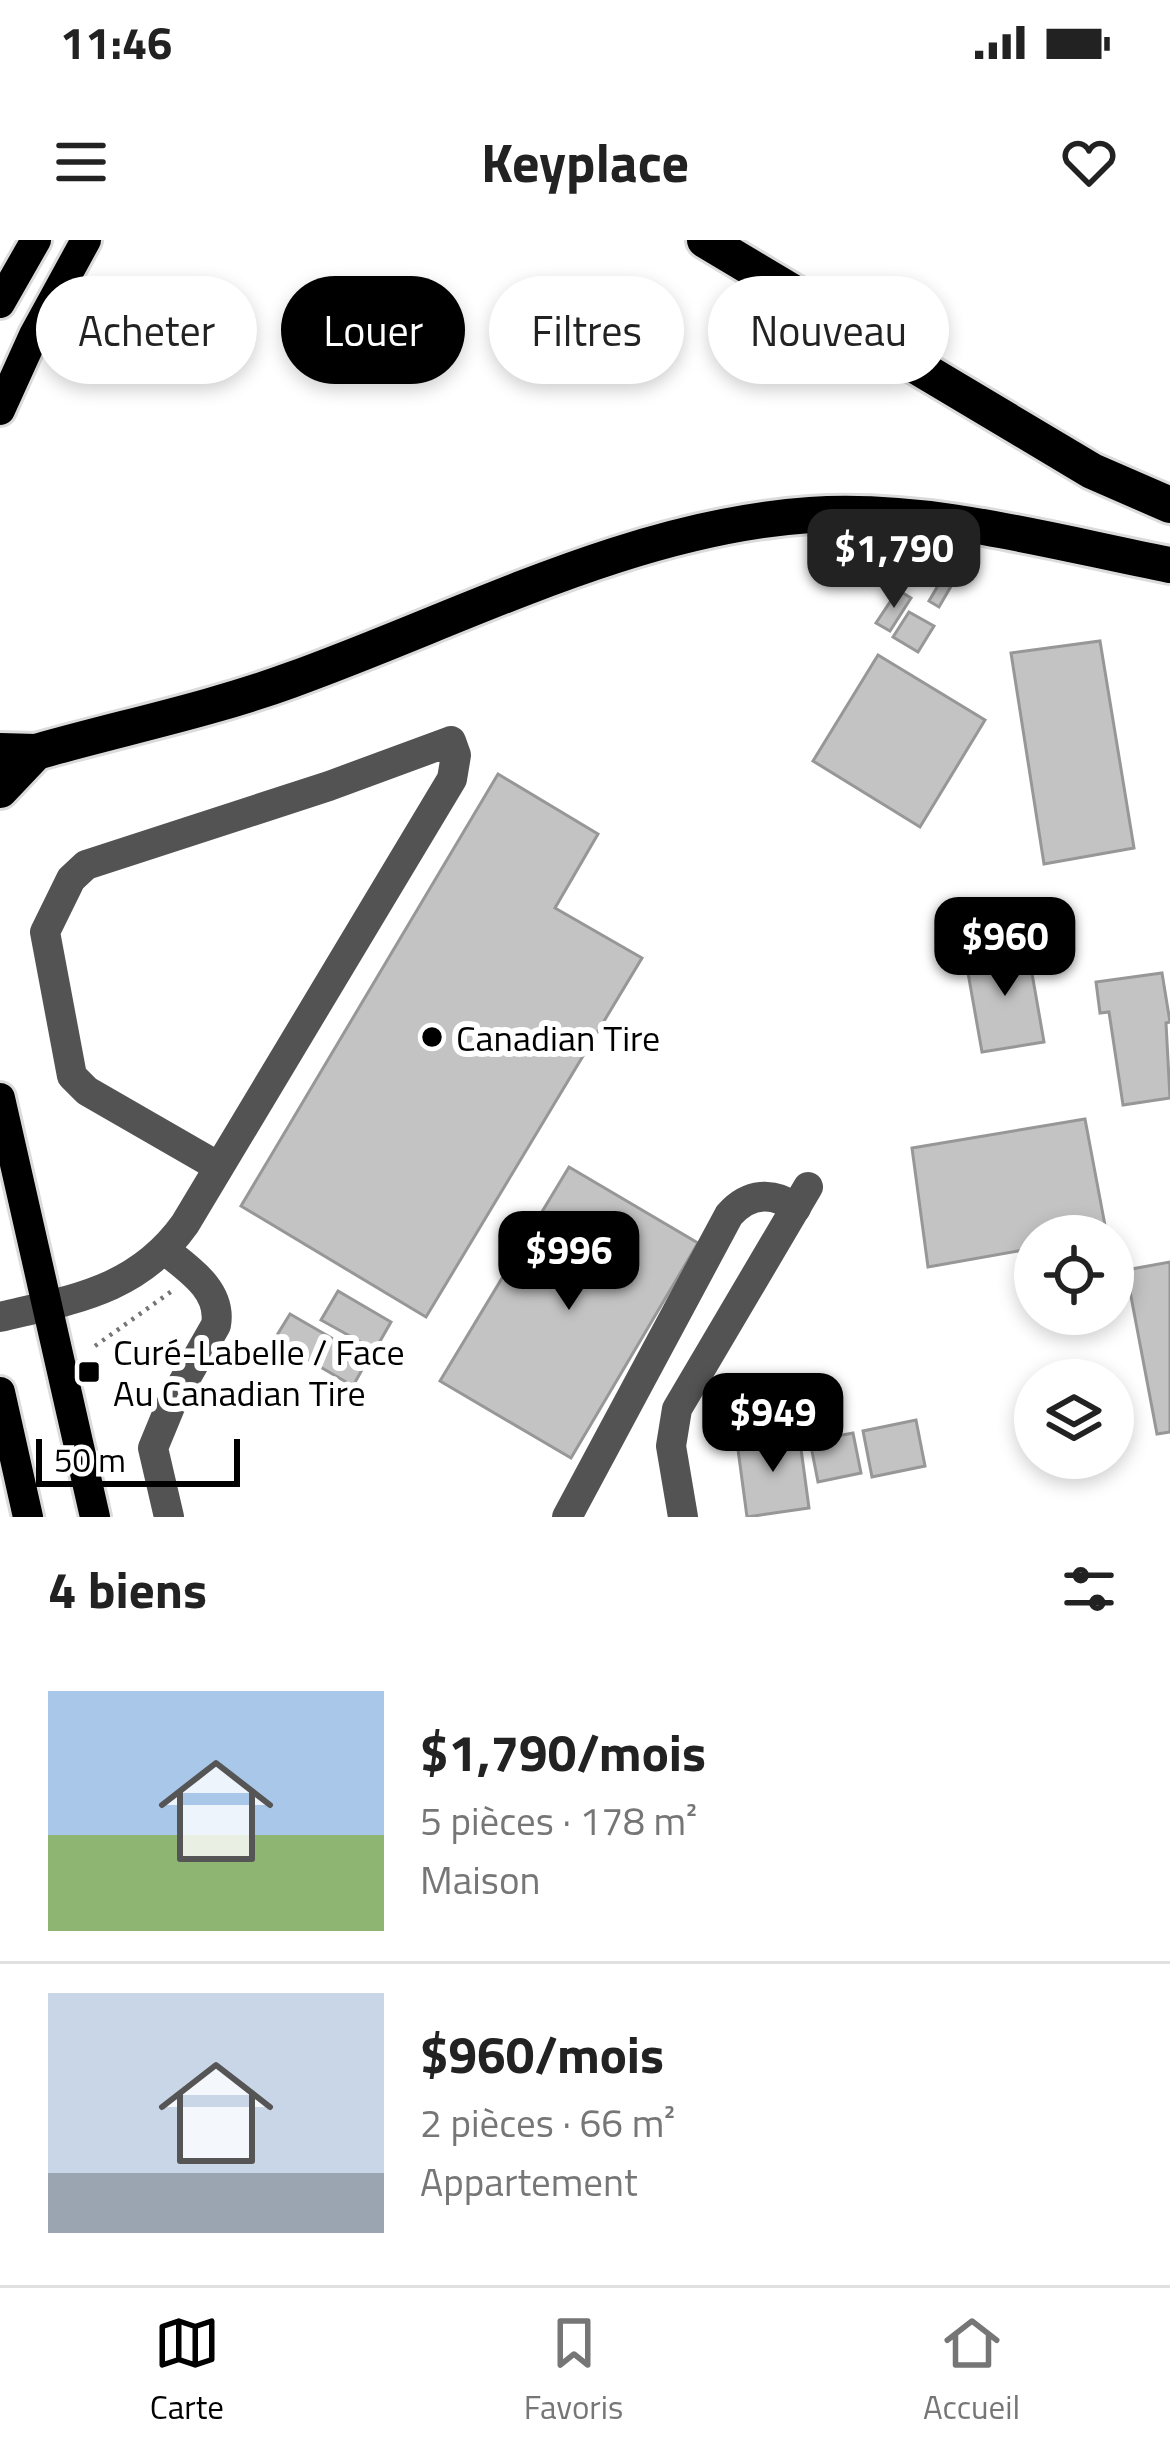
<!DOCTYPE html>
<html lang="fr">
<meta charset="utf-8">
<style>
body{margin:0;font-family:"Titillium Web",sans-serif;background:#f2f2f2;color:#222;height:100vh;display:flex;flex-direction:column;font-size:45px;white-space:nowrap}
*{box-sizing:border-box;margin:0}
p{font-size:39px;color:#767676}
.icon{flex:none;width:66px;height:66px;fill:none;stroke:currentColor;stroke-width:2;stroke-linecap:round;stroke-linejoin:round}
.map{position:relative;height:1277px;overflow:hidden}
.drawer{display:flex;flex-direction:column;background:#fff;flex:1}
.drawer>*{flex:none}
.hud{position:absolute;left:36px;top:36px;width:1098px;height:108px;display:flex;gap:24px}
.controls{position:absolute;left:1014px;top:975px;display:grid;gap:24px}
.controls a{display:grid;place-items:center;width:120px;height:120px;border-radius:50%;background:#fff;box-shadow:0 6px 18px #0003;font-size:60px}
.scale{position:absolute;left:36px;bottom:30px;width:204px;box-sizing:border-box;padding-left:12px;border:6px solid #000;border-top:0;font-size:33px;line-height:42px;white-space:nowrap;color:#000;-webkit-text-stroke:9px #fff;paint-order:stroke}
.price{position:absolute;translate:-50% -102px;padding:0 27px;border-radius:24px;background:#000;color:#fff;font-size:39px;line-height:78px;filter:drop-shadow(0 3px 6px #0008)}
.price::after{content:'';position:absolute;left:50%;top:72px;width:36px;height:27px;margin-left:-18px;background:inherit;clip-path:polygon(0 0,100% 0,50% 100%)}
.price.on{background:#222;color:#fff}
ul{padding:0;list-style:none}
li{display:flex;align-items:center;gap:36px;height:300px;padding:0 48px}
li+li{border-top:3px solid #e0e0e0}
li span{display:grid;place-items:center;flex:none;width:336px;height:240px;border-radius:0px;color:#555}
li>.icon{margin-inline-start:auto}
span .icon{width:144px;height:144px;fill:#fffc;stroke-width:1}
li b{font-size:51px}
h2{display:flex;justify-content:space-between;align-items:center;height:144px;padding:0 48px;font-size:51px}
.chip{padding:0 42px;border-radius:54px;background:#fff;box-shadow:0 6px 18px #0003;font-size:42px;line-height:108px}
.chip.on{background:#000;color:#fff}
.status{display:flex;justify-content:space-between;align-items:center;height:84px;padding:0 60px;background:#fff;direction:ltr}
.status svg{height:33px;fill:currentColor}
header{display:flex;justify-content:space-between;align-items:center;height:156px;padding:0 48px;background:#fff;font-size:54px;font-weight:700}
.menu{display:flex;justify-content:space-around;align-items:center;height:168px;border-top:3px solid #e0e0e0;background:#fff;font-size:33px;color:#767676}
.menu a{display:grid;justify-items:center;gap:6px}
.menu .on{color:#000}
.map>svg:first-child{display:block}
</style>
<div class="status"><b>11:46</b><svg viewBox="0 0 49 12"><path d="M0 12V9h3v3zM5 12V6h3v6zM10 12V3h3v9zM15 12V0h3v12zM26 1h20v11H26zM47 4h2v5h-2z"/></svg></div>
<header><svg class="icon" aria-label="menu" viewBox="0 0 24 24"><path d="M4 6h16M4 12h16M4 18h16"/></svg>Keyplace<svg class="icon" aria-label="heart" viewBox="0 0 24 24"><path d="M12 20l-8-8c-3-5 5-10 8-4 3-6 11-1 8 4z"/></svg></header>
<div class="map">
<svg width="1170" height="1277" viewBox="0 0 1170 1277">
<rect width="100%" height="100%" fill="#fff"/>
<g fill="#c3c3c3" stroke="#979797" stroke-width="3">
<polygon points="947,330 957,336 939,367 929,361"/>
<polygon points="898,350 911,358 890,391 876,383"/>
<polygon points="909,372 934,386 918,412 893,397"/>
<polygon points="1100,401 1134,608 1044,624 1011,413"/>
<polygon points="878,415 985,480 920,587 813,521"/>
<polygon points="498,534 598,594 555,668 642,718 426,1077 241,966"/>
<polygon points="1027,705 1044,802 982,812 965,716"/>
<polygon points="1162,733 1170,782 1166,783 1170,858 1123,865 1109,772 1100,773 1096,742"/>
<polygon points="1085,879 1107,996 1035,996 1035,1008 928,1027 912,908"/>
<polygon points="569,927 698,1003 571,1218 440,1141"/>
<polygon points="1170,1022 1170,1192 1157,1194 1126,1030"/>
<polygon points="338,1051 391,1082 375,1110 321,1080"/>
<polygon points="290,1074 368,1119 353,1146 274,1100"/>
<polygon points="916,1180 925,1226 872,1237 863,1191"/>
<polygon points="853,1193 861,1233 818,1242 810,1201"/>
<polygon points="799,1194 809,1268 747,1277 737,1202"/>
</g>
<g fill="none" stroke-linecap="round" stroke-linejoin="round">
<g stroke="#dbdbdb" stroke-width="36">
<g id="major">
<polyline points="0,63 36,0"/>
<polyline points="0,170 34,95 86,0"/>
<polyline points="0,858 95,1277"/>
<polyline points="0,1152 28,1277"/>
</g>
</g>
<g stroke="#dbdbdb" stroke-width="42">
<g id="highway">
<polyline points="705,0 1092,231 1170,265"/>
<path d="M 0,511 L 36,512 C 120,488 209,470 291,440 C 458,380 631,287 810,275 C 931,267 1052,302 1170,325"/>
<polyline points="0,550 36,512"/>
</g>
</g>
<polyline stroke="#757575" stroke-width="4.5" stroke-dasharray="3 6" stroke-linecap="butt" points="95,1106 172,1051"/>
<g stroke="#535353" stroke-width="30">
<path d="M 166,1011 C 190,1030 222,1051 216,1085 L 172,1162 L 153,1208 L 169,1277"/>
<path d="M 0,1077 C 75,1059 138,1050 185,984 L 452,539 L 456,515 L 451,501 L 329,546 L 86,625 L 71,639 L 45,692 L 72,836 L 87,851 L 219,927"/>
<path d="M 567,1277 L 729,975 C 748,953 773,951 796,968"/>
<polyline points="683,1277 671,1206 677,1169 808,947"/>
</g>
<use href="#major" stroke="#000" stroke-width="30"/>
<use href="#highway" stroke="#000" stroke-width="36"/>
</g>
<g fill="#000" stroke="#fff" stroke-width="4.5">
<circle cx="432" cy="797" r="12"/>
<rect x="77" y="1120" width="24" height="24" rx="6"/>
</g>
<g text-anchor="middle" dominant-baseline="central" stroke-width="12" stroke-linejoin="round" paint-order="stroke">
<g font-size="36" fill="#000" stroke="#fff" text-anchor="start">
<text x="456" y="797">Canadian Tire</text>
<text x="113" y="1111">Curé-Labelle / Face<tspan x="113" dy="41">Au Canadian Tire</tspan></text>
</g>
</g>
</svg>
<div class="controls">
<a><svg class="icon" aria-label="locate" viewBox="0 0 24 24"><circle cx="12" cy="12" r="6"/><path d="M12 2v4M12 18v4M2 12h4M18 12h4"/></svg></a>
<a><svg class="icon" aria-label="layers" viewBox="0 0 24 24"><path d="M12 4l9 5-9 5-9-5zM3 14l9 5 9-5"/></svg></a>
</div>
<div class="scale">50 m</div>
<b class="price on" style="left:894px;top:371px">$1,790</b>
<b class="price" style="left:1005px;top:759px">$960</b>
<b class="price" style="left:569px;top:1073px">$996</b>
<b class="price" style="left:773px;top:1235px">$949</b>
<div class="hud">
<a class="chip">Acheter</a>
<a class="chip on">Louer</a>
<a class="chip">Filtres</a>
<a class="chip">Nouveau</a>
</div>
</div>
<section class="drawer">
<h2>4 biens<svg class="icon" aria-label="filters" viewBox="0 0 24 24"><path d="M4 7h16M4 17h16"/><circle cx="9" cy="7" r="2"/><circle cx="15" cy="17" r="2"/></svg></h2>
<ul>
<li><span style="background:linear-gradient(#a9c7e8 60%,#8fb573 0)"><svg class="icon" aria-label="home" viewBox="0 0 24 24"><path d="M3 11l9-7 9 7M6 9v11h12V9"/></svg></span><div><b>$1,790/mois</b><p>5 pièces · 178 m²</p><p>Maison</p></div></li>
<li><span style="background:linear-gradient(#c9d6e8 75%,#9aa5b1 0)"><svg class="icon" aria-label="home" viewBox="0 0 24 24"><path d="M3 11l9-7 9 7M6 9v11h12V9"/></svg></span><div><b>$960/mois</b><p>2 pièces · 66 m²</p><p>Appartement</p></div></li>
</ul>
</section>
<nav class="menu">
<a class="on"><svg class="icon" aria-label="map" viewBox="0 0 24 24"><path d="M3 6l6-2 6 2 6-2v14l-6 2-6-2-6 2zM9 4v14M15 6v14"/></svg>Carte</a>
<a><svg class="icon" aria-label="saved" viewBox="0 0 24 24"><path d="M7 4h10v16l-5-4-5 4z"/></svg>Favoris</a>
<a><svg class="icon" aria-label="home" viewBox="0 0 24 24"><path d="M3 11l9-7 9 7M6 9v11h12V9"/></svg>Accueil</a>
</nav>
